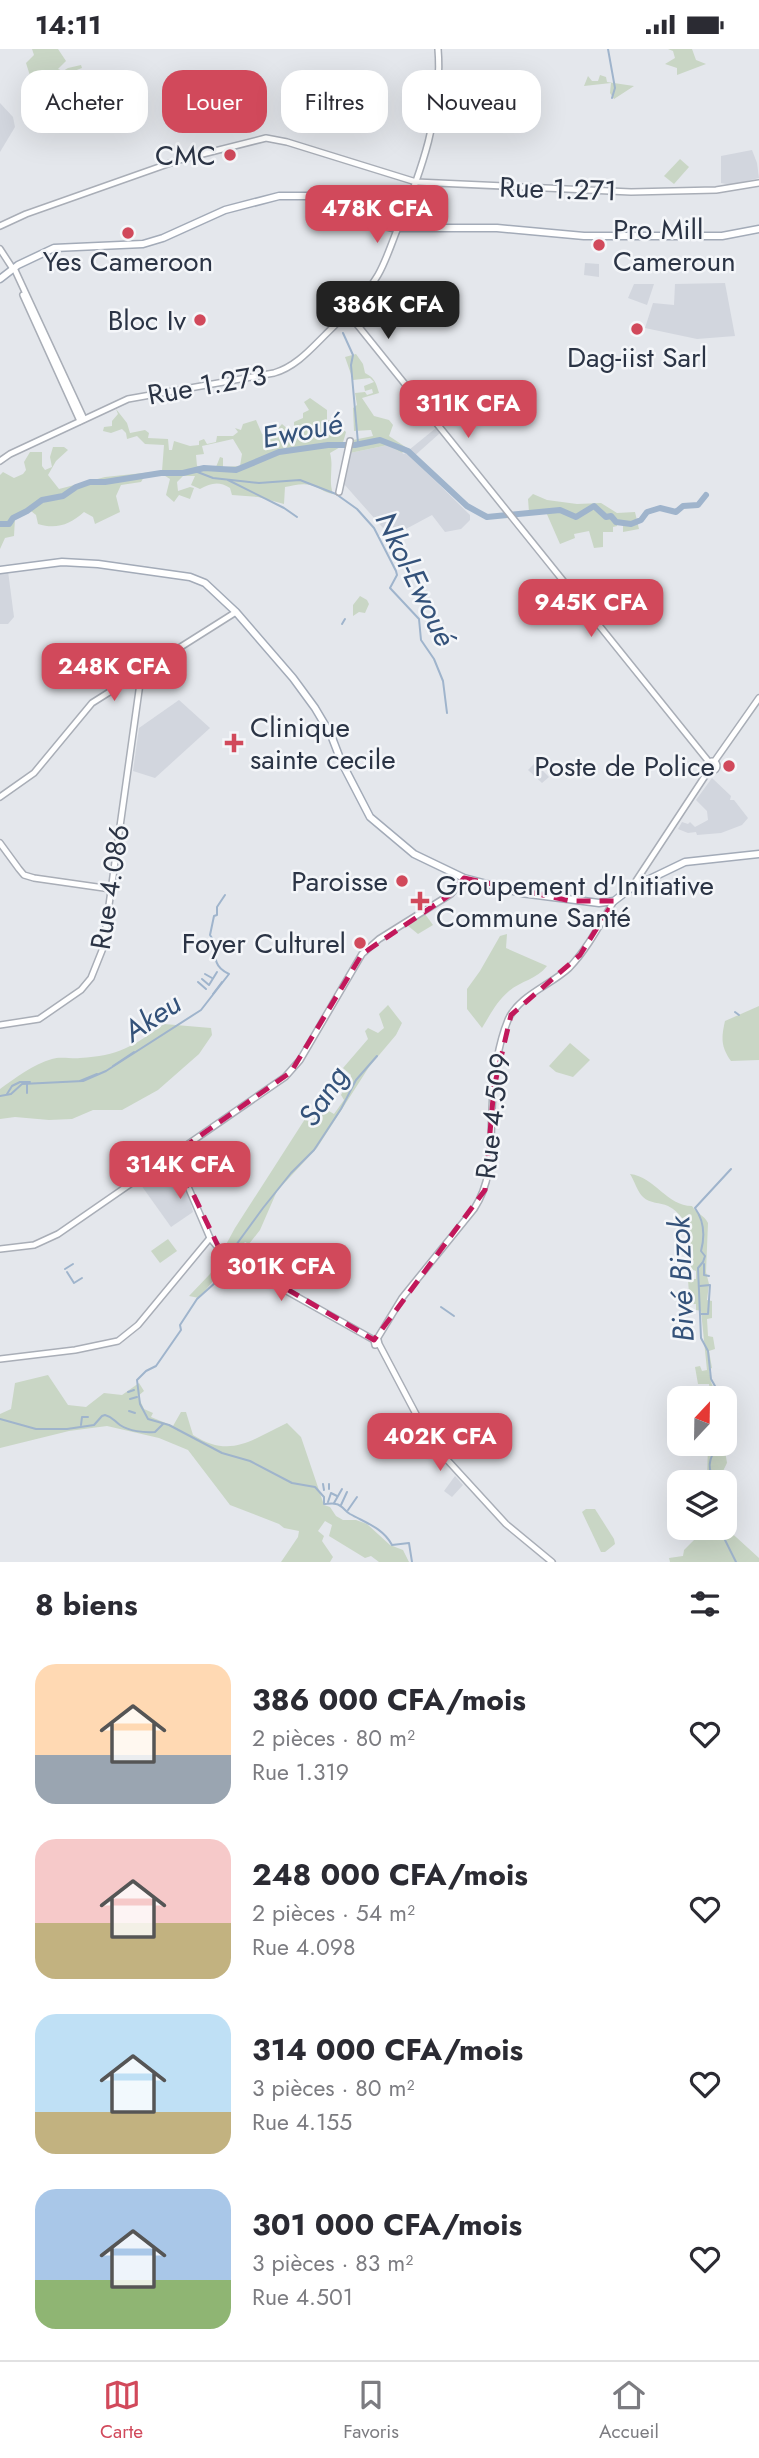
<!DOCTYPE html>
<html lang="fr">
<meta charset="utf-8">
<style>
body{margin:0;font-family:Jost,sans-serif;background:#f2f2f3;color:#2b2b33;height:100vh;display:flex;flex-direction:column;font-size:26px;white-space:nowrap}
*{box-sizing:border-box;margin:0}
p{font-size:23px;color:#7c7c81}
.icon{flex:none;width:38px;height:38px;fill:none;stroke:currentColor;stroke-width:2;stroke-linecap:round;stroke-linejoin:round}
.map{position:relative;height:1513px;overflow:hidden}
.side{display:flex;flex-direction:column;background:#fff;flex:1}
.side>*{flex:none}
.hud{position:absolute;left:21px;top:21px;width:718px;height:63px;display:flex;gap:14px}
.needle{width:46px;rotate:22deg}
.tools{position:absolute;left:667px;top:1337px;display:grid;gap:14px}
.tools a{display:grid;place-items:center;width:70px;height:70px;border-radius:14px;background:#fff;box-shadow:0 7px 28px #0002;font-size:35px}
.price{position:absolute;translate:-50% -60px;padding:0 16px;border-radius:14px;background:#d1495b;color:#fff;font-size:23px;line-height:46px;filter:drop-shadow(0 2px 4px #0008)}
.price::after{content:'';position:absolute;left:50%;top:42px;width:21px;height:16px;margin-left:-10px;background:inherit;clip-path:polygon(0 0,100% 0,50% 100%)}
.price.selected{background:#222;color:#fff}
ul{padding:0;list-style:none}
li{display:flex;align-items:center;gap:21px;height:175px;padding:0 35px}
li span{display:grid;place-items:center;flex:none;width:196px;height:140px;border-radius:21px;color:#555}
li>.icon{margin-inline-start:auto}
span .icon{width:84px;height:84px;fill:#fffc;stroke-width:1}
li b{font-size:30px}
h2{display:flex;justify-content:space-between;align-items:center;height:84px;padding:0 35px;font-size:30px}
.pill{padding:0 24px;border-radius:21px;background:#fff;box-shadow:0 7px 28px #0002;font-size:24px;line-height:63px}
.pill.selected{background:#d1495b;color:#fff}
.status{display:flex;justify-content:space-between;align-items:center;height:49px;padding:0 35px;background:#fff;direction:ltr}
.status svg{height:19px;fill:currentColor}
.menu{display:flex;justify-content:space-around;align-items:center;height:98px;border-top:2px solid #e1e1e2;background:#fff;font-size:19px;color:#7c7c81}
.menu a{display:grid;justify-items:center;gap:4px}
.menu .selected{color:#d1495b}
.map>svg:first-child{display:block}
</style>
<div class="status"><b>14:11</b><svg viewBox="0 0 49 12"><path d="M0 12V9h3v3zM5 12V6h3v6zM10 12V3h3v9zM15 12V0h3v12zM26 1h20v11H26zM47 4h2v5h-2z"/></svg></div>
<div class="map">
<svg width="759" height="1513" viewBox="0 0 759 1513">
<rect width="100%" height="100%" fill="#e4e7ec"/>
<g fill="#d2d6de">
<polygon points="0,54 13,68 15,78 0,103"/>
<polygon points="752,101 757,114 759,129 731,136 721,134 721,107"/>
<polygon points="585,214 599,215 599,228 584,226"/>
<polygon points="725,234 735,287 697,290 645,279 653,254 674,256 675,235"/>
<polygon points="634,235 654,235 647,256 628,249"/>
<polygon points="436,379 440,384 412,409 470,466 470,471 461,480 445,483 432,466 391,488 344,435 350,404 388,396 404,405"/>
<polygon points="8,522 14,568 8,575 0,575 0,523"/>
<polygon points="179,651 210,679 155,729 133,722 139,679"/>
<polygon points="535,714 549,728 542,734 528,721"/>
<polygon points="712,729 731,747 730,751 734,751 748,769 742,776 721,784 697,786 696,783 688,784 678,780 682,773 688,775 690,773 695,778 708,771 707,762 696,751"/>
<polygon points="173,1114 189,1148 193,1163 171,1178 141,1136"/>
<polygon points="455,1427 463,1436 452,1448 444,1442"/>
</g>
<g fill="#c9d6c5" fill-rule="evenodd">
<polygon points="32,0 58,0 66,12 58,20 63,22 68,19 81,16 82,19 37,36 32,33 26,14 34,6"/>
<polygon points="668,0 692,0 696,11 706,15 677,26 677,19 665,15 675,9 673,2"/>
<polygon points="600,26 606,28 607,33 634,37 614,50 610,44 611,34 584,37 588,27 592,32 598,32"/>
<polygon points="680,110 689,118 674,135 664,127"/>
<path d="M 356,305 L 363,315 L 365,324 C 375,329 376,334 379,344 L 362,349 L 374,367 L 389,371 L 393,376 L 389,387 L 407,399 L 402,404 L 388,396 L 350,404 L 353,391 L 373,387 L 371,381 L 354,382 L 353,359 L 357,356 L 355,344 L 365,343 L 367,346 L 373,344 L 372,340 L 365,342 L 364,337 L 374,333 L 370,329 L 353,331 L 345,308 Z"/>
<path d="M 310,349 L 327,361 L 327,371 L 336,373 L 346,383 L 342,397 L 330,404 C 334,418 328,431 333,445 C 324,444 318,437 310,436 C 302,434 292,437 285,438 L 284,455 L 258,448 L 232,446 L 230,439 C 219,432 211,434 200,440 L 191,436 L 195,427 L 183,427 L 177,433 L 178,442 L 190,438 L 194,439 L 190,450 L 179,446 L 174,453 L 166,446 L 170,430 L 162,425 L 144,428 L 141,433 L 121,436 L 116,447 L 120,463 L 95,475 L 93,468 L 84,463 C 70,475 57,481 38,475 L 36,466 L 31,462 L 15,469 L 14,487 L 5,489 L 0,500 L 0,426 L 3,423 L 14,429 L 23,425 L 26,421 L 24,413 L 30,403 L 42,403 L 42,417 L 45,421 L 52,418 L 50,408 L 53,398 L 64,398 L 68,401 L 56,412 L 48,426 L 59,440 L 105,428 L 162,422 L 164,396 L 145,395 L 137,387 L 127,390 L 126,384 L 122,380 L 111,384 L 103,382 L 104,378 L 112,377 L 112,372 L 118,365 L 116,360 L 127,374 L 130,384 L 145,381 L 149,384 L 148,389 L 168,390 L 169,401 L 172,401 L 174,392 L 190,397 L 199,396 L 199,392 L 204,390 L 207,395 L 216,393 L 217,387 L 233,387 L 238,383 L 235,379 L 241,381 L 243,375 L 256,371 L 262,385 L 272,386 L 282,375 L 290,382 L 294,380 L 294,373 L 303,369 L 303,364 L 309,361 L 304,353 ZM 233,390 L 242,405 L 240,417 L 223,418 L 223,409 L 220,408 L 216,418 L 197,417 L 196,406 L 204,405 L 202,397 Z"/>
<polygon points="533,445 547,451 577,455 601,454 617,464 635,463 639,480 623,483 623,473 617,473 617,477 613,478 613,483 603,483 603,498 594,499 589,482 574,485 575,489 560,495 546,463 529,463 528,450"/>
<polygon points="360,547 367,551 369,555 365,564 359,563 353,567 353,556"/>
<polygon points="425,865 433,876 418,885 407,876"/>
<path d="M 507,885 L 506,899 L 547,917 C 537,930 521,932 509,942 C 497,952 490,966 482,979 L 467,960 L 467,940 L 480,922 L 500,887 Z"/>
<polygon points="388,956 402,974 396,986 369,1018 317,1099 277,1142 260,1181 249,1195 245,1193 199,1249 189,1247 210,1225 235,1179 305,1070 311,1074 322,1058 334,1065 344,1051 341,1046 351,1026 343,1019 368,990 365,982 368,979 378,984 384,979 379,965"/>
<path d="M 759,957 L 759,1011 L 731,1012 C 721,998 721,989 725,972 Z"/>
<path d="M 164,975 L 211,979 L 212,986 L 199,1005 L 158,1041 L 122,1061 L 93,1061 L 72,1070 L 49,1071 L 15,1068 L 0,1070 L 0,1040 C 15,1029 34,1015 52,1010 C 60,1007 71,1010 80,1009 C 118,1007 134,997 164,975 Z"/>
<polygon points="570,994 590,1011 573,1028 556,1023 549,1017"/>
<path d="M 630,1125 C 655,1128 667,1157 692,1157 C 697,1165 704,1166 708,1174 L 706,1223 L 709,1235 L 707,1251 L 712,1252 L 712,1269 L 707,1270 L 708,1287 L 713,1288 L 715,1300 L 709,1302 L 712,1319 L 709,1320 L 711,1333 L 718,1349 L 711,1349 L 709,1335 L 698,1335 L 695,1318 L 700,1317 L 702,1322 L 707,1321 L 701,1262 L 696,1261 L 696,1255 L 693,1255 L 693,1246 L 689,1246 L 688,1230 L 696,1230 L 696,1222 L 691,1220 C 690,1197 693,1170 668,1157 C 660,1153 650,1155 643,1148 C 638,1144 634,1131 630,1125 Z"/>
<polygon points="168,1190 177,1202 160,1214 151,1202"/>
<path d="M 48,1326 L 68,1356 L 86,1358 L 104,1344 L 122,1346 L 139,1334 L 144,1342 L 138,1347 L 144,1360 L 153,1364 L 151,1368 L 173,1377 L 181,1363 L 186,1363 L 193,1386 C 231,1410 251,1391 287,1374 L 301,1388 L 324,1456 L 330,1458 L 336,1467 L 343,1471 L 356,1471 L 367,1475 L 390,1496 L 403,1501 L 409,1513 L 379,1513 L 371,1507 L 365,1509 L 329,1487 L 332,1476 L 325,1472 L 318,1482 L 324,1487 L 322,1492 L 333,1508 L 330,1513 L 281,1513 L 298,1488 L 299,1482 L 284,1479 L 279,1475 L 230,1456 L 188,1401 L 159,1389 L 107,1377 L 69,1382 L 0,1399 L 0,1365 L 11,1360 L 15,1334 Z"/>
<polygon points="708,1395 724,1395 727,1414 722,1424 722,1433 707,1433"/>
<polygon points="586,1460 595,1460 614,1490 615,1495 605,1503 601,1503 582,1463"/>
<polygon points="725,1478 759,1509 759,1513 670,1513 669,1509 683,1507 684,1501 699,1486 702,1479"/>
</g>
<g fill="none" stroke-linecap="round" stroke-linejoin="round">
<g stroke="#9fb4cc" stroke-width="2">
<polyline points="608,0 615,39 612,49"/>
<polyline points="343,284 353,306 351,316 358,394"/>
<polyline points="195,422 213,429 259,434 300,431 336,445 357,460 374,479 396,522 397,526 390,539 419,570 421,591 434,610 443,632 447,664"/>
<polyline points="228,431 284,459 297,468"/>
<polyline points="342,575 345,570"/>
<polyline points="205,925 212,929"/>
<polyline points="202,930 209,936 217,923"/>
<polyline points="198,933 206,940"/>
<polyline points="213,945 222,933"/>
<polyline points="735,963 739,966"/>
<path d="M 377,1007 L 356,1031 L 341,1060 L 314,1101 L 291,1124 L 263,1159 L 236,1196 L 216,1233 L 197,1250 L 180,1276 L 181,1281 L 156,1317 L 146,1322 L 137,1331 L 140,1355 L 148,1370 L 169,1376 L 222,1404 L 250,1412 L 292,1434 L 315,1438 L 324,1448 L 324,1455 C 327,1455 333,1454 336,1455 C 342,1456 345,1462 350,1465 C 366,1474 383,1479 392,1496 L 409,1494 L 412,1513"/>
<polyline points="113,1017 134,1003"/>
<polyline points="80,1032 97,1025"/>
<polyline points="27,1035 27,1044"/>
<polyline points="7,1045 12,1037 20,1033 30,1033"/>
<path d="M 0,1047 L 11,1045 L 22,1035 L 83,1032 L 106,1022 L 201,961 L 229,925 C 214,918 215,910 216,895 L 210,886 L 214,867 L 217,866 L 217,858 L 225,846"/>
<polyline points="704,1215 704,1226 709,1227"/>
<polyline points="65,1220 73,1215"/>
<polyline points="67,1223 74,1234 82,1229"/>
<polyline points="700,1237 710,1236 708,1265 701,1265"/>
<polyline points="441,1258 454,1267"/>
<polyline points="128,1343 134,1341"/>
<path d="M 715,1349 L 715,1337 L 711,1330 L 708,1302 L 701,1289 L 698,1219 L 703,1213 L 705,1207 L 701,1202 C 705,1187 705,1173 695,1159 L 731,1120"/>
<polyline points="130,1350 137,1348"/>
<polyline points="129,1362 135,1364"/>
<path d="M 0,1370 L 36,1380 L 67,1380 L 94,1376 L 102,1367 L 105,1366 C 113,1368 114,1372 120,1376 C 129,1382 144,1384 155,1383 L 163,1375"/>
<polyline points="81,1376 82,1368 88,1368"/>
<path d="M 714,1433 L 714,1424 L 710,1421 C 708,1410 714,1404 718,1395"/>
<polyline points="323,1435 324,1441"/>
<polyline points="329,1440 329,1435"/>
<polyline points="328,1453 331,1444 337,1447"/>
<polyline points="334,1454 342,1440"/>
<polyline points="341,1456 347,1443"/>
<polyline points="348,1461 357,1448"/>
<polyline points="719,1479 736,1513"/>
</g>
<polyline stroke="#9fb4cc" stroke-width="6" points="0,475 9,475 13,469 27,462 42,451 63,447 76,438 90,433 105,433 161,424 183,424 204,419 236,421 279,403 328,396 355,396 380,391 408,402 467,457 487,468 560,461 576,468 594,457 606,468 611,467 616,473 631,475 641,471 647,463 660,459 676,463 683,457 698,456 706,446"/>
<g stroke="#a9aeb7" stroke-width="8">
<g id="secondary">
<polyline points="0,177 26,165 179,111 266,89 287,93 416,133 631,143 716,141 759,134"/>
<polyline points="0,200 13,220"/>
<polyline points="14,219 84,370"/>
<polyline points="23,246 80,372"/>
<polyline points="347,263 709,713"/>
<path d="M 0,412 L 10,405 L 128,350 L 274,324 C 295,318 310,301 325,286 C 343,268 365,248 378,226 C 386,212 391,196 397,181 C 421,124 443,62 438,0"/>
<polyline points="339,443 350,392"/>
<circle cx="712" cy="717" r="5"/>
<polyline points="714,713 759,649"/>
<polyline points="0,748 34,724 92,654 236,563"/>
<polyline points="0,794 19,820 24,826 34,829 111,840"/>
<polyline points="632,838 709,721"/>
<polyline points="0,976 39,970 81,941 91,929 103,899 142,620"/>
<polyline points="174,1105 210,1189 220,1201 260,1227 374,1291"/>
<polyline points="0,1200 34,1196 58,1185 285,1028 300,1011 362,905 379,890 451,845 464,829"/>
<path d="M 377,1290 L 402,1249 L 474,1160 C 494,1129 490,1097 492,1061 C 493,1032 497,998 508,971 C 518,947 551,936 569,919 C 588,899 600,875 614,852"/>
<polyline points="379,1295 378,1291 374,1291 375,1296 379,1295 427,1386 440,1403 506,1475 552,1513"/>
<polyline points="0,1310 75,1301 118,1292 138,1276 210,1189"/>
</g>
</g>
<g stroke="#a3abb8" stroke-width="9">
<g id="primary">
<polyline points="0,230 18,216 54,199 143,195 163,189 225,161 279,147 307,147 376,175 392,179 497,179 584,187 722,187 759,180"/>
<polyline points="0,521 62,513 98,515 190,528 205,534 236,563 293,629 315,659 331,686 341,712 370,768 414,805 464,829 521,844 599,854 614,852 631,839 685,813 759,805"/>
</g>
</g>
<use href="#secondary" stroke="#fff" stroke-width="5"/>
<use href="#primary" stroke="#fff" stroke-width="6"/>
</g>
<path fill="none" stroke="#c2185b" stroke-width="5" stroke-dasharray="14 9" stroke-linejoin="round" d="M 464,829 L 571,852 L 614,852 L 580,906 L 511,966 L 494,1038 L 485,1141 L 374,1291 L 220,1201 L 174,1105 L 291,1023 L 362,905 L 451,845 Z"/>
<g fill="#d1495b" stroke="#f4f6f9" stroke-width="2.5">
<circle cx="230" cy="106" r="7"/>
<circle cx="128" cy="184" r="7"/>
<circle cx="599" cy="196" r="7"/>
<circle cx="200" cy="271" r="7"/>
<circle cx="637" cy="280" r="7"/>
<path d="M230.5 683.5h7v7h7v7h-7v7h-7v-7h-7v-7h7z"/>
<circle cx="729" cy="717" r="7"/>
<circle cx="402" cy="832" r="7"/>
<path d="M416.5 841.5h7v7h7v7h-7v7h-7v-7h-7v-7h7z"/>
<circle cx="360" cy="894" r="7"/>
</g>
<g text-anchor="middle" dominant-baseline="central" stroke-width="5" stroke-linejoin="round" paint-order="stroke">
<g font-size="28" fill="#2b3445" stroke="#f4f6f9" text-anchor="end">
<text x="216" y="106">CMC</text>
<text x="613" y="180" text-anchor="start">Pro Mill<tspan x="613" dy="32">Cameroun</tspan></text>
<text x="128" y="212" text-anchor="middle">Yes Cameroon</text>
<text x="186" y="271">Bloc Iv</text>
<text x="637" y="308" text-anchor="middle">Dag-iist Sarl</text>
<text x="250" y="678" text-anchor="start">Clinique<tspan x="250" dy="32">sainte cecile</tspan></text>
<text x="715" y="717">Poste de Police</text>
<text x="388" y="832">Paroisse</text>
<text x="436" y="836" text-anchor="start">Groupement d'Initiative<tspan x="436" dy="32">Commune Santé</tspan></text>
<text x="346" y="894">Foyer Culturel</text>
</g>
<g font-size="28" fill="#2b3445" stroke="#f4f6f9">
<text transform="translate(558 140) rotate(2)">Rue 1.271</text>
<text transform="translate(207 336) rotate(-10)">Rue 1.273</text>
<text transform="translate(110 838) rotate(-81)">Rue 4.086</text>
<text transform="translate(493 1067) rotate(-83)">Rue 4.509</text>
</g>
<g font-size="30" font-style="italic" fill="#34527a" stroke="#f4f6f9">
<text transform="translate(302 381) rotate(-11)">Ewoué</text>
<text transform="translate(416 530) rotate(64)">Nkol-Ewoué</text>
<text transform="translate(152 968) rotate(-34)">Akeu</text>
<text transform="translate(323 1047) rotate(-57)">Sang</text>
<text transform="translate(681 1230) rotate(-92)">Bivé Bizok</text>
</g>
</g>
</svg>
<div class="tools">
<a><svg class="needle" viewBox="-14 -14 28 28"><path d="M0-13l5 13h-10z" fill="#e53935"/><path d="M0 13l5-13h-10z" fill="#7c7c81"/></svg></a>
<a><svg class="icon" aria-label="layers" viewBox="0 0 24 24"><path d="M12 4l9 5-9 5-9-5zM3 14l9 5 9-5"/></svg></a>
</div>
<b class="price" style="left:377px;top:196px">478K CFA</b>
<b class="price selected" style="left:388px;top:292px">386K CFA</b>
<b class="price" style="left:468px;top:391px">311K CFA</b>
<b class="price" style="left:591px;top:590px">945K CFA</b>
<b class="price" style="left:114px;top:654px">248K CFA</b>
<b class="price" style="left:180px;top:1152px">314K CFA</b>
<b class="price" style="left:281px;top:1254px">301K CFA</b>
<b class="price" style="left:440px;top:1424px">402K CFA</b>
<div class="hud">
<a class="pill">Acheter</a>
<a class="pill selected">Louer</a>
<a class="pill">Filtres</a>
<a class="pill">Nouveau</a>
</div>
</div>
<section class="side">
<h2>8 biens<svg class="icon" aria-label="filters" viewBox="0 0 24 24"><path d="M4 7h16M4 17h16"/><circle cx="9" cy="7" r="2"/><circle cx="15" cy="17" r="2"/></svg></h2>
<ul>
<li><span style="background:linear-gradient(#ffd9b3 65%,#9aa5b1 0)"><svg class="icon" aria-label="home" viewBox="0 0 24 24"><path d="M3 11l9-7 9 7M6 9v11h12V9"/></svg></span><div><b>386 000 CFA/mois</b><p>2 pièces · 80 m²</p><p>Rue 1.319</p></div><svg class="icon" aria-label="heart" viewBox="0 0 24 24"><path d="M12 20l-8-8c-3-5 5-10 8-4 3-6 11-1 8 4z"/></svg></li>
<li><span style="background:linear-gradient(#f6c9c9 60%,#c2b280 0)"><svg class="icon" aria-label="home" viewBox="0 0 24 24"><path d="M3 11l9-7 9 7M6 9v11h12V9"/></svg></span><div><b>248 000 CFA/mois</b><p>2 pièces · 54 m²</p><p>Rue 4.098</p></div><svg class="icon" aria-label="heart" viewBox="0 0 24 24"><path d="M12 20l-8-8c-3-5 5-10 8-4 3-6 11-1 8 4z"/></svg></li>
<li><span style="background:linear-gradient(#bfe0f5 70%,#c2b280 0)"><svg class="icon" aria-label="home" viewBox="0 0 24 24"><path d="M3 11l9-7 9 7M6 9v11h12V9"/></svg></span><div><b>314 000 CFA/mois</b><p>3 pièces · 80 m²</p><p>Rue 4.155</p></div><svg class="icon" aria-label="heart" viewBox="0 0 24 24"><path d="M12 20l-8-8c-3-5 5-10 8-4 3-6 11-1 8 4z"/></svg></li>
<li><span style="background:linear-gradient(#a9c7e8 65%,#8fb573 0)"><svg class="icon" aria-label="home" viewBox="0 0 24 24"><path d="M3 11l9-7 9 7M6 9v11h12V9"/></svg></span><div><b>301 000 CFA/mois</b><p>3 pièces · 83 m²</p><p>Rue 4.501</p></div><svg class="icon" aria-label="heart" viewBox="0 0 24 24"><path d="M12 20l-8-8c-3-5 5-10 8-4 3-6 11-1 8 4z"/></svg></li>
</ul>
</section>
<nav class="menu">
<a class="selected"><svg class="icon" aria-label="map" viewBox="0 0 24 24"><path d="M3 6l6-2 6 2 6-2v14l-6 2-6-2-6 2zM9 4v14M15 6v14"/></svg>Carte</a>
<a><svg class="icon" aria-label="saved" viewBox="0 0 24 24"><path d="M7 4h10v16l-5-4-5 4z"/></svg>Favoris</a>
<a><svg class="icon" aria-label="home" viewBox="0 0 24 24"><path d="M3 11l9-7 9 7M6 9v11h12V9"/></svg>Accueil</a>
</nav>
